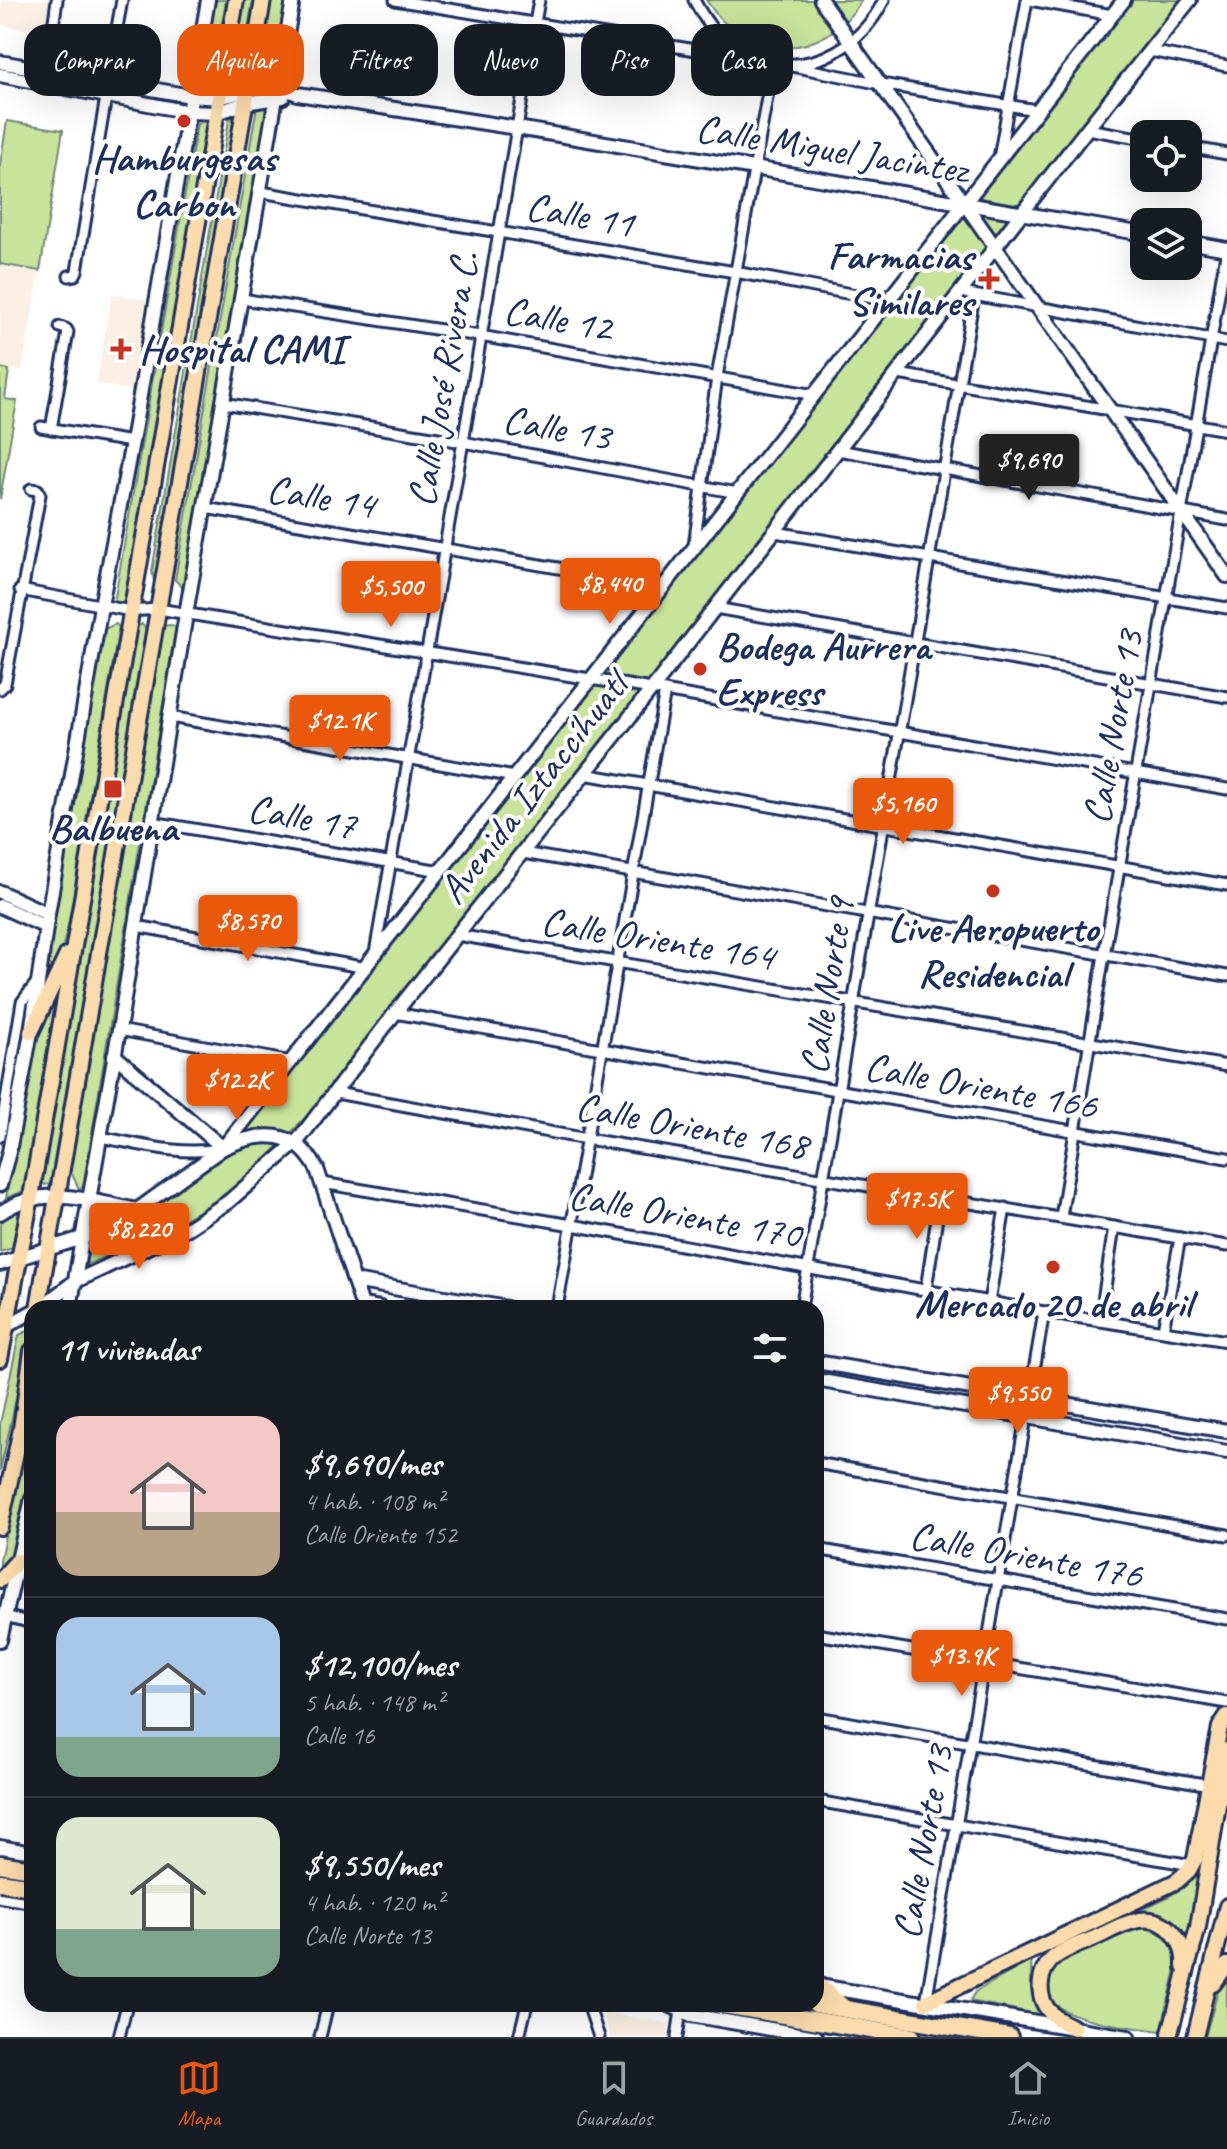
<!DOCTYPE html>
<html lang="es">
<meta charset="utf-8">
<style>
body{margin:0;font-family:Caveat,sans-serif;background:#242831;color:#f1f3f6;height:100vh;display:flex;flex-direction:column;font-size:30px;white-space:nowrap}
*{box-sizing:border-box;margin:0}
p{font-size:26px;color:#9ea1a6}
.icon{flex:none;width:44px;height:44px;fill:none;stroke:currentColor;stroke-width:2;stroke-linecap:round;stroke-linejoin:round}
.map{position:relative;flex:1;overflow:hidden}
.panel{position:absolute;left:24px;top:1300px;width:800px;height:712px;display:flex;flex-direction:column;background:#171b24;border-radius:24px;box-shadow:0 8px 32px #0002}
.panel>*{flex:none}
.guide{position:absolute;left:24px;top:24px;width:800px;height:72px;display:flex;gap:16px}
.controls{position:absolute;left:1130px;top:120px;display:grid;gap:16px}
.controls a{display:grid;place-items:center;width:72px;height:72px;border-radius:16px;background:#171b24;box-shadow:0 8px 32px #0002;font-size:40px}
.price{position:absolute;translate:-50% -68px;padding:0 18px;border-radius:8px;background:#ea580c;color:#fff;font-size:26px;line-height:52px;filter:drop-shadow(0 2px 4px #0008)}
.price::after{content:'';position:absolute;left:50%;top:48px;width:24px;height:18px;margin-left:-12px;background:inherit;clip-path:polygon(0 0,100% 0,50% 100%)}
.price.active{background:#222;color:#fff}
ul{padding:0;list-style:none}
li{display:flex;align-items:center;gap:24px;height:200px;padding:0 32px}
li+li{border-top:2px solid #363941}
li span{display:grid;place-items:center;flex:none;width:224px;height:160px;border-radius:24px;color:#555}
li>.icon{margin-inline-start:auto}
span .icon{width:96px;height:96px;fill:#fffc;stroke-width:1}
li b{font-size:34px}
h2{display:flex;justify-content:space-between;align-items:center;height:96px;padding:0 32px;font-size:34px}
.chip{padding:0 28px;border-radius:24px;background:#171b24;box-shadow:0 8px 32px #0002;font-size:28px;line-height:72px}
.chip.active{background:#ea580c;color:#fff}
.menu{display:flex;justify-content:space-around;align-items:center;height:112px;border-top:2px solid #363941;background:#171b24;font-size:22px;color:#9ea1a6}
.menu a{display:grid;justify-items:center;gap:4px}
.menu .active{color:#ea580c}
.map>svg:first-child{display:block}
</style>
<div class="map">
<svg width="1227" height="2037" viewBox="0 0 1227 2037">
<rect width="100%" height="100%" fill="#fff"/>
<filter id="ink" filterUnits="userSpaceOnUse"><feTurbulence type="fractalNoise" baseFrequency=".0125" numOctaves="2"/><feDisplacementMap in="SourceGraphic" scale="16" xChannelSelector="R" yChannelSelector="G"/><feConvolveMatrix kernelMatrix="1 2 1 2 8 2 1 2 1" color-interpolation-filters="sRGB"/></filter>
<g filter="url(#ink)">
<g fill="#fcf0e4">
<polygon points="2,0 50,0 45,32 0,25"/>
<polygon points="0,264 40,271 22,371 0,368"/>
<polygon points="112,294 148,300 133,391 96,384"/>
<polygon points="602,2012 669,2024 667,2037 610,2037"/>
</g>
<g fill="#c8e39a" stroke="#72897c" stroke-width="2">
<polygon points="210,0 226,0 211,85 210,88 198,89"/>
<polygon points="243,0 253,0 240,74 236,80 233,80 230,77 231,70"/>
<polygon points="271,0 286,0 270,79 259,81 257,75"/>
<path d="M 706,0 L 862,0 C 823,62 746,64 706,0 Z"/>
<path d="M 1129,0 L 1185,0 L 330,1091 C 303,1119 277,1150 248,1176 C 200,1217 143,1240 86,1265 L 90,1245 L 222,1157 Z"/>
<polygon points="257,106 267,106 270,110 187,586 182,587 175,580"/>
<polygon points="235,115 238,117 159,580 154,581 152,571 229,120"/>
<polygon points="7,121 63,130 40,271 0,264 0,165"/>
<polygon points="201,122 209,122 129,601 114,603 197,124"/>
<polygon points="0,368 9,370 5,399 17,401 0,499"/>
<polygon points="116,624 119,627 68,926 62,949 41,998 100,634 104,629"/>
<polygon points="142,624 146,630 54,1174 50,1184 45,1185 42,1182 43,1173 135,632 138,626"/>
<polygon points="170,625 176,626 83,1187 79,1189 70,1170 162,626"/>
<polygon points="60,985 24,1191 6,1198 34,1051 44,1019"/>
<polygon points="20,1210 12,1248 0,1252 0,1222"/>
<polygon points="32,1329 0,1471 0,1424 19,1335"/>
<polygon points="32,1406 32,1486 20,1547 0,1576 0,1560"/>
<polygon points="1204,1872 1189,1946 1182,1935 1130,1915 1170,1896"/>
<path d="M 1142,1927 C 1162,1932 1176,1943 1177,1965 L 1161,2031 C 1129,2026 998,2017 1064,1960 L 1124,1932 Z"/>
<path d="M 1032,1960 C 1030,1980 1028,1999 1042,2015 L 970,2001 L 975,1992 Z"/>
<polygon points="1227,1974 1227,2037 1205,2037 1218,1991"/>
</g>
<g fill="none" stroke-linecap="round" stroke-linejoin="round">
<g stroke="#1b2f5e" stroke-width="15">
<g id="street">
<polyline points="395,0 744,58"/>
<path d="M 694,0 C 705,21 722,44 742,56 C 749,60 759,61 767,62 C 816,73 862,44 884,0"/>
<polyline points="1030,0 1112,15"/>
<polyline points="1150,51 1227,66"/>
<polyline points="792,66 881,84 1036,110"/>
<polyline points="46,76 57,0"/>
<polyline points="107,83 122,0"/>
<polyline points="1087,129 1144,139"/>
<polyline points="1188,147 1227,154"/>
<polyline points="999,158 1027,0"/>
<polyline points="261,192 735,272 888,301"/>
<polyline points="69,276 75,275 77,271 106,97"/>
<polyline points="968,294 1227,342"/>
<polyline points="242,299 480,336 815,395"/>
<polyline points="898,374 1227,430"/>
<polyline points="223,403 463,442 738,493"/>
<polyline points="41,427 132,442"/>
<polyline points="51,429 68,332 66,329 60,327"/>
<polyline points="838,450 1227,520"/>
<polyline points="205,508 664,586"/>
<polyline points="775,532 1227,608"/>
<polyline points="694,546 717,377 773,64"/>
<polyline points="20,590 131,611 158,609 652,689 1227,789"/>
<polyline points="715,608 1227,697"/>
<polyline points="0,689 5,684 40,495 38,490 31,489"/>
<polyline points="170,717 515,777"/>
<polyline points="584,774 1227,885"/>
<polyline points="152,822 441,871"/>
<polyline points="523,853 1227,976"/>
<polyline points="136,926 367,968"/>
<polyline points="457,935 1227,1066"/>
<polyline points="375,953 539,0"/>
<polyline points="395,1013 1227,1158"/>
<polyline points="119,1030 292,1062"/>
<polyline points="336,1093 587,1139 1227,1246"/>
<polyline points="0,1136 22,1002 37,982"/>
<path d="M 100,1137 C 139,1144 179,1156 219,1149"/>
<polyline points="322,1183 572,1225 1044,1312 1227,1341"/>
<polyline points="1061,1217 1104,955 1227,248"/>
<polyline points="926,1289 940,1198"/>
<polyline points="989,1302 1005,1208"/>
<polyline points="557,1308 665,691"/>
<polyline points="801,1308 974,296"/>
<polyline points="1100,1321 1114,1227"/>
<polyline points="1163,1330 1180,1238"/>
<polyline points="816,1463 1227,1535"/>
<polyline points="816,1549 1227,1619"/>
<polyline points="5,1616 32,1623"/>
<polyline points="816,1634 1227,1703"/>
<polyline points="816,1717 1210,1785"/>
<polyline points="816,1801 1192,1865"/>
<polyline points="926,2002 1044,1312"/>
<polyline points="588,2004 599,2037"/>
<polyline points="119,2037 127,2004"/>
<polyline points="320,2037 328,2004"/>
<polyline points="519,2037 527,2004"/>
<polyline points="677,2037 681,2011"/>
</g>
</g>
<g stroke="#1b2f5e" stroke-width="18">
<g id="secondary">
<polyline points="821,0 1227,576"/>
<polyline points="0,62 191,96 219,98 271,84 298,94 517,128 1144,234"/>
<polyline points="0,75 189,112 217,113 245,103 283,97"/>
<polyline points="1188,242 1227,249"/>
<polyline points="0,892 48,914"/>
<polyline points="0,906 46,927"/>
<path d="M 114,1055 L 223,1148 C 261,1131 295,1128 317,1169 L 362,1305 L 380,1308"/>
<polyline points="0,1185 9,1152 31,1032 48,914 101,606 132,442 208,0"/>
<path d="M 0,1213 C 42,1183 91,1201 137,1210"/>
<polyline points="0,1264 82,1238 137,1210 223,1148 1124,0"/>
<polyline points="354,1281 507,1308"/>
<polyline points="40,1308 74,1282 188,1228 228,1202 296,1143 395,1013 652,689 1087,129 1190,0"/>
<polyline points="70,1308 119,1030 186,614 293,0"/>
<polyline points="3,1328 32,1312"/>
<polyline points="816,1362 1227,1431"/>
<polyline points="816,1380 1227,1452"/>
<polyline points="0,1640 32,1498"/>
<polyline points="0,1847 32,1853"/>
<polyline points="0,1896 32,1901"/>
<path d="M 11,1898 C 2,1882 0,1860 17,1850"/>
<polyline points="819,1986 1128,2037"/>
<polyline points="667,2004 691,2015 816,2037"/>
</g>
</g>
<g stroke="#1b2f5e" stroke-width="20">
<g id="primary">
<polyline points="31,1032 67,955"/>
<polyline points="38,1308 263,0"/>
<polyline points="0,1359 31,1197 236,0"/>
<polyline points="0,1527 21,1429 32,1351"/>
<polyline points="0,1580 17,1561"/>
<polyline points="1213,1984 1227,1965"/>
<polyline points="926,2002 1177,1881 1189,1870 1195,1859 1220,1727 1227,1716"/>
<path d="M 1074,2028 C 1067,2024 1059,2021 1053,2015 C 1035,1999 1037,1970 1056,1956 C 1067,1948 1083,1943 1095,1938 C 1108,1932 1121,1924 1135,1921 C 1165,1913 1186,1940 1184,1967"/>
<polyline points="1170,2033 1198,1927 1227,1750"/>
<polyline points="1195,2037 1227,1906"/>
</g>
</g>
<g stroke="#1b2f5e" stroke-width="22">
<g id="highway">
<polyline points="818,1986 844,2008"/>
<polyline points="718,2004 912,2037"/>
<polyline points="816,2004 1009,2037"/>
</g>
</g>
<use href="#street" stroke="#fff" stroke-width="9"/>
<use href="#secondary" stroke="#fff" stroke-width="12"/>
<use href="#primary" stroke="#fcdcac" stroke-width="14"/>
<use href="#highway" stroke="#fcdcac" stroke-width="16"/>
<g stroke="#1b2f5e" stroke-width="22" stroke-linecap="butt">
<g id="highway-bridge">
<polyline points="0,1864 32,1869"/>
<polyline points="0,1882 32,1887"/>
</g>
</g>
<use href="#highway-bridge" stroke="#fcdcac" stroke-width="16"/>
</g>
</g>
<g fill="#c8321e" stroke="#fff" stroke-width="3">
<circle cx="184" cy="121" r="8"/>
<path d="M985 267h8v8h8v8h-8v8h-8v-8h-8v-8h8z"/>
<path d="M117 337h8v8h8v8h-8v8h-8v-8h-8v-8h8z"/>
<circle cx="700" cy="669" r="8"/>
<rect x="103" y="779" width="20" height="20" rx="4"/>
<circle cx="993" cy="891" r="8"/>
<circle cx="1053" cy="1267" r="8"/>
</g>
<g text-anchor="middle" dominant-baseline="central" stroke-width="8" stroke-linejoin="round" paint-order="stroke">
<g font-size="40" fill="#1b2f5e" stroke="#fff">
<text transform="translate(832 149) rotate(9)">Calle Miguel Jacintez</text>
<text transform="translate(580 215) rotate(10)">Calle 11</text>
<text transform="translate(558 319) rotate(10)">Calle 12</text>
<text transform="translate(443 379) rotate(-80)">Calle José Rivera C.</text>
<text transform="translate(557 428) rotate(10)">Calle 13</text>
<text transform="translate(321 497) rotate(9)">Calle 14</text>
<text transform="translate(1113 727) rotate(-80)">Calle Norte 13</text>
<text transform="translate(533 788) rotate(-52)">Avenida Iztaccíhuatl</text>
<text transform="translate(302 817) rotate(10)">Calle 17</text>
<text transform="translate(658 939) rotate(9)">Calle Oriente 164</text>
<text transform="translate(827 986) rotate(-81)">Calle Norte 9</text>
<text transform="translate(981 1086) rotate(10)">Calle Oriente 166</text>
<text transform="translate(692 1126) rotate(10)">Calle Oriente 168</text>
<text transform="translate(685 1215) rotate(10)">Calle Oriente 170</text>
<text transform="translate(1026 1555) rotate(10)">Calle Oriente 176</text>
<text transform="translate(923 1842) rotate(-80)">Calle Norte 13</text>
</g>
<g font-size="40" font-weight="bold" fill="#1b2f5e" stroke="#fff">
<text x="184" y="158">Hamburgesas<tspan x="184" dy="46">Carbon</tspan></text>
<text x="973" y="256" text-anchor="end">Farmacias<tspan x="973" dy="46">Similares</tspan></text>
<text x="139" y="349" text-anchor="start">Hospital CAMI</text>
<text x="716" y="646" text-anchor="start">Bodega Aurrera<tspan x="716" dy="46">Express</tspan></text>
<text x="113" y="828">Balbuena</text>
<text x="993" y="928">Live Aeropuerto<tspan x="993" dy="46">Residencial</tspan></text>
<text x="1053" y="1304">Mercado 20 de abril</text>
</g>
</g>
</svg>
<div class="controls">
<a><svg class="icon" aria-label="locate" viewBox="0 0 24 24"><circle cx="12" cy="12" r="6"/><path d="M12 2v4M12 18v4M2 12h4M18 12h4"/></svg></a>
<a><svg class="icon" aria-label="layers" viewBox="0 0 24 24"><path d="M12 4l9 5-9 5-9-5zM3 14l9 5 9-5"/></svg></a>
</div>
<b class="price active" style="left:1029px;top:502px">$9,690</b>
<b class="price" style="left:610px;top:626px">$8,440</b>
<b class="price" style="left:391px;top:629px">$5,500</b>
<b class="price" style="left:340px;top:763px">$12.1K</b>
<b class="price" style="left:903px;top:846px">$5,160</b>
<b class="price" style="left:248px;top:963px">$8,570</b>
<b class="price" style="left:237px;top:1122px">$12.2K</b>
<b class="price" style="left:917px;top:1241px">$17.5K</b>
<b class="price" style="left:139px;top:1271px">$8,220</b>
<b class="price" style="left:1018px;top:1435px">$9,550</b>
<b class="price" style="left:962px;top:1698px">$13.9K</b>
<div class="guide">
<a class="chip">Comprar</a>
<a class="chip active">Alquilar</a>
<a class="chip">Filtros</a>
<a class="chip">Nuevo</a>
<a class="chip">Piso</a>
<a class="chip">Casa</a>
</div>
<section class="panel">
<h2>11 viviendas<svg class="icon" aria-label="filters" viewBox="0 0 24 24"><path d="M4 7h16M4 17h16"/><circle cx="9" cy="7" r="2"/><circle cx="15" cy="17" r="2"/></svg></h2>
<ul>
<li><span style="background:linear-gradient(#f6c9c9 60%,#b9a48a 0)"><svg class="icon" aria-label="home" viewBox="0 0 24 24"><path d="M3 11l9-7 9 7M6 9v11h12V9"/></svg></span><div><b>$9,690/mes</b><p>4 hab. · 108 m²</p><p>Calle Oriente 152</p></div></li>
<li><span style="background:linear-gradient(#a9c7e8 75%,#7fa58c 0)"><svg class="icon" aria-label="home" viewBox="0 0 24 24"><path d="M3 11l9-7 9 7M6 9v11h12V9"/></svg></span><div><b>$12,100/mes</b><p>5 hab. · 148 m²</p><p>Calle 16</p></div></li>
<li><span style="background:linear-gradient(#dfe7d0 70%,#7fa58c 0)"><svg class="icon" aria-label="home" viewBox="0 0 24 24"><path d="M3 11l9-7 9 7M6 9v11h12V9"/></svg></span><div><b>$9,550/mes</b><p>4 hab. · 120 m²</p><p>Calle Norte 13</p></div></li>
</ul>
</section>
</div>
<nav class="menu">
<a class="active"><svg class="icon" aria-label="map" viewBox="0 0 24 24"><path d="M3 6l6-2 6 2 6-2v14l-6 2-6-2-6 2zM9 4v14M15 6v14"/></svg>Mapa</a>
<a><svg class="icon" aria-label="saved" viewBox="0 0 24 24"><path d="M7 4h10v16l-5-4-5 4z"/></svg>Guardados</a>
<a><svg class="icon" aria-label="home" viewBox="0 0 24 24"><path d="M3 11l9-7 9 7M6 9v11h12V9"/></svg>Inicio</a>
</nav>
